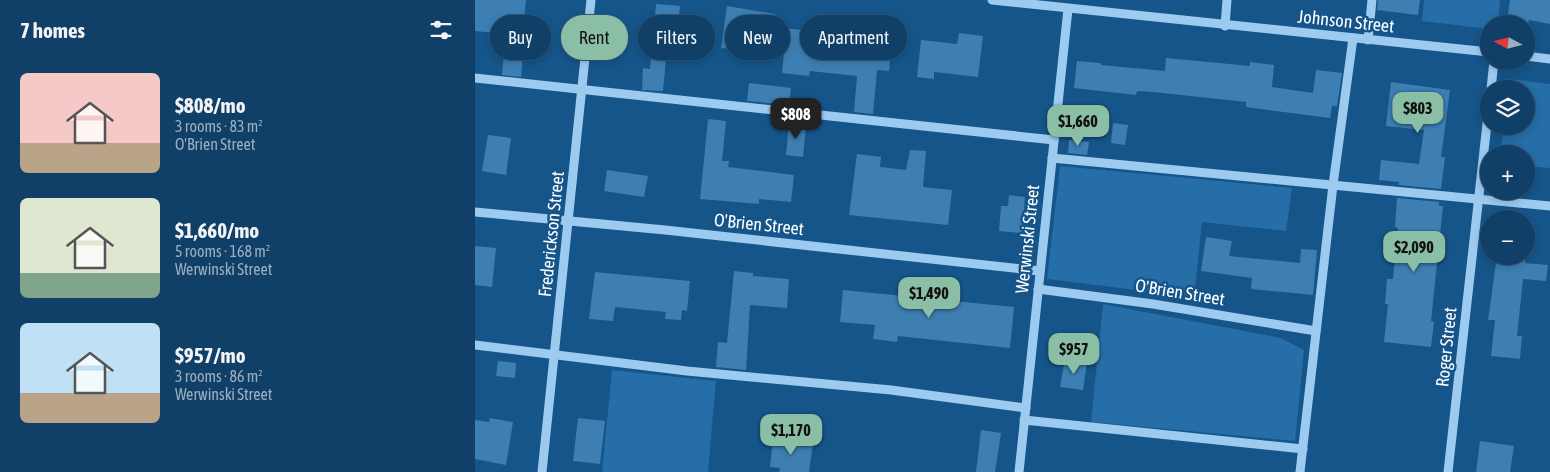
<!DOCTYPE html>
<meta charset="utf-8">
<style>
body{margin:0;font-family:"Asap Condensed",sans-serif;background:#1e4b71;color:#f1f3f6;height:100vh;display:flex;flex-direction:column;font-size:19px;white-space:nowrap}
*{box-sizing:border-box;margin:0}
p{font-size:16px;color:#9cafc0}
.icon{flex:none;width:28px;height:28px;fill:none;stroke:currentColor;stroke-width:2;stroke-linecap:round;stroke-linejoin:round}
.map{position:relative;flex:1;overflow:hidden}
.drawer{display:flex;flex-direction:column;background:#104068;width:475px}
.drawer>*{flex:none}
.hud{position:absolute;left:15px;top:15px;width:475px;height:45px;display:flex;gap:10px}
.needle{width:32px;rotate:277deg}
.controls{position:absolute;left:1005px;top:15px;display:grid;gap:10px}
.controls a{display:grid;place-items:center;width:55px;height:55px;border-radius:50%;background:#104068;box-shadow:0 2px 8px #0003,0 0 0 1px #30597c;font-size:25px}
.price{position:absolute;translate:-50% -42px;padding:0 11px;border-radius:10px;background:#8abfa5;color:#111;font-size:16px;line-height:32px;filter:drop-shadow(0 1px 2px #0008)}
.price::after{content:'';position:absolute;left:50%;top:30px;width:15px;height:11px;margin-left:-8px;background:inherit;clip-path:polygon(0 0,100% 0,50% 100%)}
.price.current{background:#222;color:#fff}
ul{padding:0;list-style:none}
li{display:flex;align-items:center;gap:15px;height:125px;padding:0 20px}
li span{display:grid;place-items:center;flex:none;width:140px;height:100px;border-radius:8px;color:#555}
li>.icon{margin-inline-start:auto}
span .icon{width:60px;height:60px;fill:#fffc;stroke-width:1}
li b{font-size:21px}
h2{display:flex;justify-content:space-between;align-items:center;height:60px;padding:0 20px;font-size:21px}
.tag{padding:0 18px;border-radius:22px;background:#104068;box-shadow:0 2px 8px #0003,0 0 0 1px #30597c;font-size:18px;line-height:45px}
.tag.current{background:#8abfa5;color:#111}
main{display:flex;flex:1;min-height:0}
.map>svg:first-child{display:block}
</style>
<main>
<section class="drawer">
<h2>7 homes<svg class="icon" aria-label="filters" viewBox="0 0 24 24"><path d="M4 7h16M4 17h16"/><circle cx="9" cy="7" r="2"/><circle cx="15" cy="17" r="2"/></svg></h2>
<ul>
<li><span style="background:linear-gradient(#f6c9c9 70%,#b9a48a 0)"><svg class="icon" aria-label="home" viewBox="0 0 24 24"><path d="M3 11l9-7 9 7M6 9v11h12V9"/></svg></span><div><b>$808/mo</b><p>3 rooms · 83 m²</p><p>O'Brien Street</p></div></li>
<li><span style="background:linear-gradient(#dfe7d0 75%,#7fa58c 0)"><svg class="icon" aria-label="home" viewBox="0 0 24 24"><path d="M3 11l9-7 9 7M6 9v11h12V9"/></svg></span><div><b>$1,660/mo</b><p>5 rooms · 168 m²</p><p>Werwinski Street</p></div></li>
<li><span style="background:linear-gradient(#bfe0f5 70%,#b9a48a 0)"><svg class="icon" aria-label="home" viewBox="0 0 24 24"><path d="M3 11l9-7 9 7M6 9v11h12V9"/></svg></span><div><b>$957/mo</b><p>3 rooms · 86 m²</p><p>Werwinski Street</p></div></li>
</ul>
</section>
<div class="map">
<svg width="1075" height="472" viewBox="0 0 1075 472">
<rect width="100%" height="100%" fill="#15558a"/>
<g fill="#256ea7">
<polygon points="949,0 1025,0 1023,24 1014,24 1014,29 947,21"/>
<polygon points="1034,79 1075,84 1075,168 1051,166 1051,154 1025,154 1029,126 1051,126 1051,89 1033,89"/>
<polygon points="585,166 817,188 811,231 727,222 719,297 572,279"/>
<polygon points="628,304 806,338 829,350 820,441 616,422"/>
<polygon points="137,370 241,381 233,472 127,472"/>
</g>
<g fill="#3d7fb3">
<polygon points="0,0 51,0 46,53 48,53 46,77 27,75 31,34 0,31"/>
<polygon points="903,0 945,0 943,15 902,10"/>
<polygon points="1035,0 1075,0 1075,24 1054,20 1053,24 1032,20"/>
<polygon points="181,4 205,6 201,49 192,48 188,91 167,90 168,68 175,69"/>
<polygon points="252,6 300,14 298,27 339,31 339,34 391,38 392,25 418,27 414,71 402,70 398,114 379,112 382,76 335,71 334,76 307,73 309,54 246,48"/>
<polygon points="484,33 508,36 503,77 459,72 459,79 442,77 446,40 482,44"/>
<polygon points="691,58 775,66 775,62 799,65 797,87 838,93 841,70 867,73 862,106 857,106 855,118 771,107 771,102 678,92 662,91 661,95 599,88 602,61 626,63 626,65 690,71"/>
<polygon points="916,82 975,90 966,157 970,157 966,189 924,185 924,182 904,180 906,160 944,164 949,130 911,126"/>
<polygon points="274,83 316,88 314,105 272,101"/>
<polygon points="233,119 251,121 247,161 254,161 253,167 319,175 316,202 284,199 284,204 225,199"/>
<polygon points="638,123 653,125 650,145 636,143"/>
<polygon points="314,124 331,126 328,157 311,155"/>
<polygon points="13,135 36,138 31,175 7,171"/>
<polygon points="594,140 614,142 612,155 593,153"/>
<polygon points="435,150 451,151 448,187 477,190 473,225 374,215 382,154 406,157 405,167 431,170"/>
<polygon points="132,170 173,176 169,197 129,191"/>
<polygon points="534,195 550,197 547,233 524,231 526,206 533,206"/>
<polygon points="922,198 964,202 964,206 968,206 956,321 959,322 956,347 909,342 913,304 910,304 912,279 918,279 923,228 920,227"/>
<polygon points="731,237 757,241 754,256 825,263 826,249 842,250 838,295 776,289 777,278 726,271"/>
<polygon points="0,246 21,248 17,287 0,285"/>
<polygon points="1022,256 1050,259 1050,263 1073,265 1071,281 1048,279 1042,336 1047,336 1045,359 1016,356 1020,320 1013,320"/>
<polygon points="259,271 278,273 278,276 314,279 312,308 275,305 271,370 241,367 243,342 252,343"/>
<polygon points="120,272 215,281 212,311 207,310 206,320 190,319 191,312 140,307 138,321 114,319"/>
<polygon points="368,290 539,307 535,348 423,336 422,342 398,339 400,325 365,322"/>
<polygon points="590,359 612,363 608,390 585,387"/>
<polygon points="23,361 41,363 40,378 21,376"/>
<polygon points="15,418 38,422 31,465 0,459 0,420 14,422"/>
<polygon points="103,418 130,421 125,464 98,461"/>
<polygon points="506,430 526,433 520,472 501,472"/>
<polygon points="298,439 338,443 334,472 304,472 305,468 295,467"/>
<polygon points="1005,441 1039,446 1035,472 1001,472"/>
</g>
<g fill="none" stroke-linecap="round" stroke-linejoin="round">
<g stroke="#9dcbef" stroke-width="9">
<polyline points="517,0 1014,52"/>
<polyline points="750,26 752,0"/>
<polyline points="893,40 897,0"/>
<polyline points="1051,56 1075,59"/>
<polyline points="0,78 579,140"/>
<polyline points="1016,89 1019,61"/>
<polyline points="577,158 1075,206"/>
<polyline points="0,212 190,230 565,271"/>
<polyline points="563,289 678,304 841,331"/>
<polyline points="0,345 212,371 416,390 551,408"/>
<polyline points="549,420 828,449"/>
<polyline points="67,472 116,0"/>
<polyline points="544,472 593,9"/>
<polyline points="825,472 858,185 878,38"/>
<polyline points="973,472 1014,106"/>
</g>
</g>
<g text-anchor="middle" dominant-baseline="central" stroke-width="5" stroke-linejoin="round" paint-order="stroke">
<g font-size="18" fill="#fff" stroke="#15558a">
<text transform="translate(871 21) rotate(6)">Johnson Street</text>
<text transform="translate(284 224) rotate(6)">O'Brien Street</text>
<text transform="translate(76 234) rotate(-84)">Frederickson Street</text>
<text transform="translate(552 239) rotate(-84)">Werwinski Street</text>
<text transform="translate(705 292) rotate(9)">O'Brien Street</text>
<text transform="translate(971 347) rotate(-84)">Roger Street</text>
</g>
</g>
</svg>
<div class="controls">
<a><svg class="needle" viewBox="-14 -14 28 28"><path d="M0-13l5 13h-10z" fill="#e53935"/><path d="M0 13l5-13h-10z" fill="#9cafc0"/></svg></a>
<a><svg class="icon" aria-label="layers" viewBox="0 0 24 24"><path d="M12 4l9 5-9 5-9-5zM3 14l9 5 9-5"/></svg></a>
<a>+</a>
<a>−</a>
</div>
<b class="price" style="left:943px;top:134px">$803</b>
<b class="price current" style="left:321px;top:140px">$808</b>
<b class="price" style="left:603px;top:147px">$1,660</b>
<b class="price" style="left:939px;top:273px">$2,090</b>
<b class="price" style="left:454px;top:319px">$1,490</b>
<b class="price" style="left:599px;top:375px">$957</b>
<b class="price" style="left:316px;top:456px">$1,170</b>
<div class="hud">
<a class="tag">Buy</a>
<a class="tag current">Rent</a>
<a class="tag">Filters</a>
<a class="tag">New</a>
<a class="tag">Apartment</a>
</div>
</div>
</main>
